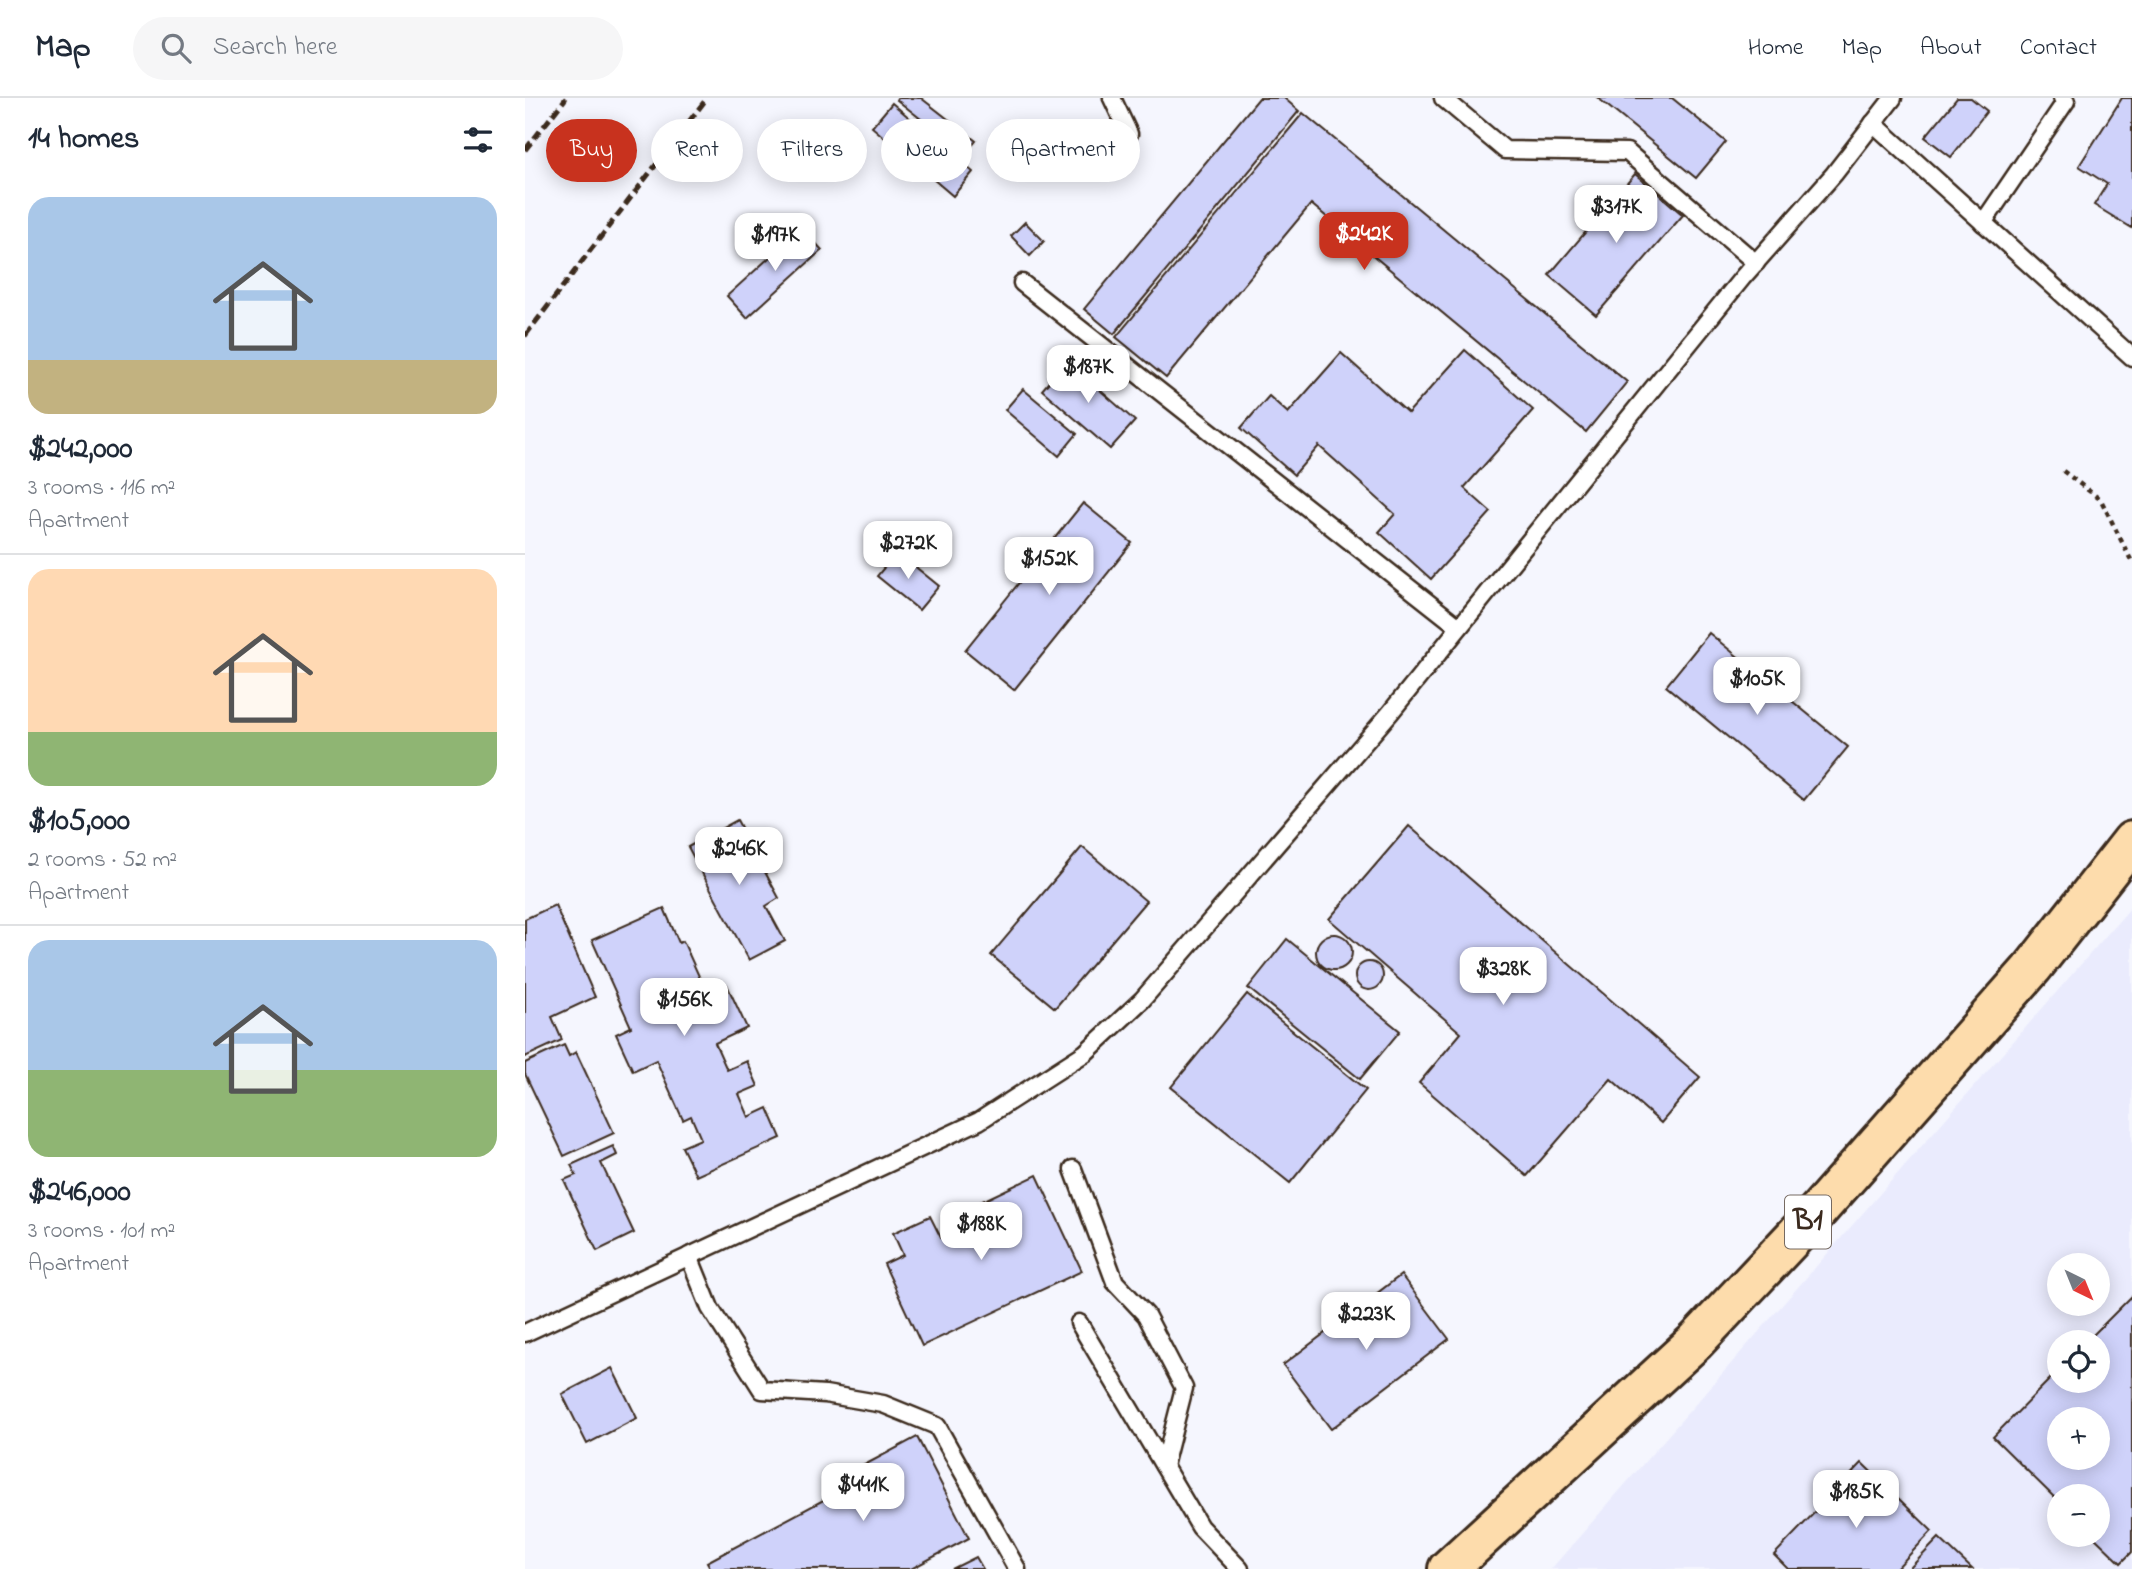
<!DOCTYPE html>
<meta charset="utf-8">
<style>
body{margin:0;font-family:"Indie Flower",sans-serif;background:#f6f6f7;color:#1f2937;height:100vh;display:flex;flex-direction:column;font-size:26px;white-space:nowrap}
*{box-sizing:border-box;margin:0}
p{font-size:23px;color:#747a83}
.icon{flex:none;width:38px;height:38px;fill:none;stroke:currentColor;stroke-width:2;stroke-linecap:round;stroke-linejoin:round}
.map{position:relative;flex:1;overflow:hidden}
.details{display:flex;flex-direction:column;background:#fff;width:525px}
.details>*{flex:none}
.banner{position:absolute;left:21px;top:21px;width:665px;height:63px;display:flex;gap:14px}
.needle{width:46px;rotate:137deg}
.controls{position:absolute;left:1522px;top:1155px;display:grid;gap:14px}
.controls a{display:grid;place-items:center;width:63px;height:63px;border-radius:50%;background:#fff;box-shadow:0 4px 18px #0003;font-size:35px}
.price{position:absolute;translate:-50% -60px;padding:0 16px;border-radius:14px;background:#fff;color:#222;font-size:23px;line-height:46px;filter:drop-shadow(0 2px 4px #0008)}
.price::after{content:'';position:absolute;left:50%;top:42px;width:21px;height:16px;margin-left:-10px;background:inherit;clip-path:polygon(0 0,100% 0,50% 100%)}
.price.selected{background:#c8321e;color:#fff}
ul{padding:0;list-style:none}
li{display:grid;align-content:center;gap:14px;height:371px;padding:0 28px}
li+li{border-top:2px solid #e0e1e3}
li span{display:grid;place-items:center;height:217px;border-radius:21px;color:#555}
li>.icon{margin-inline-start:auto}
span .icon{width:126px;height:126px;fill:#fffc;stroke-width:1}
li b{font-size:30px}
h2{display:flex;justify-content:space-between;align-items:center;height:84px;padding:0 28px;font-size:30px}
.pill{padding:0 24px;border-radius:32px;background:#fff;box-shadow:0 4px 18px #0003;font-size:24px;line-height:63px}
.pill.selected{background:#c8321e;color:#fff}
header{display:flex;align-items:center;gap:42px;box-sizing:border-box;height:98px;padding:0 35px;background:#fff;border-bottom:2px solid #e0e1e3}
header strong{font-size:33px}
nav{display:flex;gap:38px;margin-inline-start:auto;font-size:24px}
.search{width:490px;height:63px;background:#f6f6f7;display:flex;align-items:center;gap:18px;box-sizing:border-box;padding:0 24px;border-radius:38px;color:#747a83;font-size:26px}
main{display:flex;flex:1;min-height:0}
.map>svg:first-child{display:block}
</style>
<header>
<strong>Map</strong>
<div class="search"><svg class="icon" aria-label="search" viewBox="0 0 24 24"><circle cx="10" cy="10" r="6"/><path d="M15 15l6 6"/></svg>Search here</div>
<nav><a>Home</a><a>Map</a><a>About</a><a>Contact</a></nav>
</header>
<main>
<section class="details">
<h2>14 homes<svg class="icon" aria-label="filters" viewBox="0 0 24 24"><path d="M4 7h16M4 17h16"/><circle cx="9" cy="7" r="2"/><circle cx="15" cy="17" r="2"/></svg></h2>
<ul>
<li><span style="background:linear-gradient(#a9c7e8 75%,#c2b280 0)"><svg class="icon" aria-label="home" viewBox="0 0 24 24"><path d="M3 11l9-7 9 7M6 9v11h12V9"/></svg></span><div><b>$242,000</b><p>3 rooms · 116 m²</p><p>Apartment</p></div></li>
<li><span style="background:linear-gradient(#ffd9b3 75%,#8fb573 0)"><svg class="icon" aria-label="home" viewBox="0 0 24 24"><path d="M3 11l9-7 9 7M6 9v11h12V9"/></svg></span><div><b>$105,000</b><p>2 rooms · 52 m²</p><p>Apartment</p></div></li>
<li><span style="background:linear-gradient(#a9c7e8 60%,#8fb573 0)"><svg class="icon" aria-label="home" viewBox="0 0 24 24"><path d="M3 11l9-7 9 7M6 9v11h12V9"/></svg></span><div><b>$246,000</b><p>3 rooms · 101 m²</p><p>Apartment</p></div></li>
</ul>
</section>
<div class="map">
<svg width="1607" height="1471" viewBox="0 0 1607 1471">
<rect width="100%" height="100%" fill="#f5f6fe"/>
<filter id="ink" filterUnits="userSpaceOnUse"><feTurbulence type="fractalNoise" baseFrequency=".0143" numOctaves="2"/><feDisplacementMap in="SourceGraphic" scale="14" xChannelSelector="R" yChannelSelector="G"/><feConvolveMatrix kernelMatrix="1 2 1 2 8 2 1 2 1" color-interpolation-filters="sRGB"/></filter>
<g filter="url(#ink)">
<path fill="#eaebfd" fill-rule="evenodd" d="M 1607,808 L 1607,1471 L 1026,1471 ZM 1535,1167 L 1573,1167 L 1573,1206 L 1535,1206 ZM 1535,1244 L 1573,1244 L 1573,1283 L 1535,1283 ZM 1535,1321 L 1573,1321 L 1573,1360 L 1535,1360 ZM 1535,1398 L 1573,1398 L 1573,1437 L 1535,1437 Z"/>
<g fill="#cfd2fa" stroke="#3b2a1e" stroke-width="2" fill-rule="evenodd">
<polygon points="373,0 396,0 451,43 440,56 372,2"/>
<polygon points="734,0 759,0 774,13 589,236 559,211"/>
<polygon points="1073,0 1147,0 1201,44 1171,80"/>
<polygon points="1432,0 1446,0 1462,13 1426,59 1400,39"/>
<polygon points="1597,0 1607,0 1607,130 1569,107 1582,86 1554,68"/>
<polygon points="367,5 448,74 428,98 347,29"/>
<polygon points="778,15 1102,284 1061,334 786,106 641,280 591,239"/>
<polygon points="1110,76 1158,117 1071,217 1024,177"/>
<polygon points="500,124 519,143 505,158 486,138"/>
<polygon points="277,130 297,152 222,220 202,198"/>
<polygon points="940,252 1008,312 939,390 966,414 906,481 854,434 870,416 794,348 769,377 716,330 744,298 763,315 816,255 883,315"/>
<polygon points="542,263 610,323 585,351 517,292"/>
<polygon points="498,291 552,336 534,358 480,312"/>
<polygon points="558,405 607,445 489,592 440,552"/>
<polygon points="372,454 414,488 394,512 352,478"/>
<polygon points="1184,535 1323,649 1279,702 1141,588"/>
<polygon points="212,722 254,800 241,808 260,843 224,862 163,749"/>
<polygon points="884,728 1175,979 1136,1025 1086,981 1002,1078 894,985 936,935 804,821"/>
<polygon points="557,749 621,803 530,910 466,857"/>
<polygon points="30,807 70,899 27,919 37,942 0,959 0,821"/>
<polygon points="139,810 154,845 158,843 182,896 202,887 222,930 190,945 202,972 222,963 233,988 214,996 224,1019 243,1010 256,1040 171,1078 157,1049 176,1041 166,1018 158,1022 131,962 108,973 91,936 106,929 67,842"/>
<circle cx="809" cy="854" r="18"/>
<polygon points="762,841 875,933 835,981 723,890"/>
<circle cx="844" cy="878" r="14"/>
<polygon points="722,896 841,992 765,1085 646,989"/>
<polygon points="39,947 44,958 51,954 89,1035 39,1058 0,976 0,965"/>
<polygon points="88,1048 92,1057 76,1065 109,1135 72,1153 39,1082 51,1077 46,1067"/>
<polygon points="512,1077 557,1173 397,1248 359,1166 378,1157 368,1135 405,1118 416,1140 458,1120 451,1106"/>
<polygon points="876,1177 924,1241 806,1331 758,1267"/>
<path d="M 1607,1198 L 1607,1454 L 1596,1465 L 1567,1437 L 1573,1437 L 1573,1398 L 1535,1398 L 1535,1405 L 1468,1339 L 1535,1271 L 1535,1283 L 1573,1283 L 1573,1244 L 1561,1244 ZM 1535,1321 L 1573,1321 L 1573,1360 L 1535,1360 Z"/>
<polygon points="87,1270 112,1320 62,1346 37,1296"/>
<polygon points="392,1339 444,1440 386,1471 186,1471 182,1464 338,1381 332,1371"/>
<polygon points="1337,1365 1407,1433 1371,1471 1263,1471 1249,1457"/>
<polygon points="1414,1440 1447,1471 1384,1471"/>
<polygon points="451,1459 458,1471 427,1471"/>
</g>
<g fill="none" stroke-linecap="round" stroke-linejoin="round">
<g stroke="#3b2a1e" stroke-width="21">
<g id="lane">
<polyline points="587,0 604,36"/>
<polyline points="918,0 980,52 1102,54 1231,165"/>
<polyline points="1348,25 1607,259"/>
<polyline points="1458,125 1541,3 1537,0"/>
<polyline points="497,185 934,529"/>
<polyline points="548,1071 590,1184 621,1217 659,1290 639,1368"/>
<polyline points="164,1158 185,1210 237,1292 300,1296 358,1306 412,1328 492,1471"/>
<polyline points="554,1225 675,1429 715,1471"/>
<polyline points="0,1235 454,1023 560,955 617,902 865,615 1218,179 1309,76 1368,0"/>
</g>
</g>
<g stroke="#3b2a1e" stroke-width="44">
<polyline id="primary" points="923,1471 1171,1243 1282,1125 1508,869 1607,743"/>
</g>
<polyline stroke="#3b2a1e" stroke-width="4.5" stroke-dasharray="5 5" stroke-linecap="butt" points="1538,373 1576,402 1607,464"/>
<use href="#lane" stroke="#fff" stroke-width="16"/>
<use href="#primary" stroke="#fddcac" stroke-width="38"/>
<g stroke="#3b2a1e" stroke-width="5" stroke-dasharray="10 5" stroke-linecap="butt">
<polyline points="0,52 41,0"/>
<polyline points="0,238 182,0"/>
</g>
</g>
</g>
<g text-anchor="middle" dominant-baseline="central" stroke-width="7" stroke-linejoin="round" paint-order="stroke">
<rect fill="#fff" stroke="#766a62" stroke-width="2" x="1260" y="1097.5" width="46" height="53" rx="5"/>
<g font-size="30" font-weight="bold" fill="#3b2a1e">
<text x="1283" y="1124">B1</text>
</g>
</g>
</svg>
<div class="controls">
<a><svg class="needle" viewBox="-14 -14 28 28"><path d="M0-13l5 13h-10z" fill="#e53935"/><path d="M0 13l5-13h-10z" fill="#747a83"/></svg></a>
<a><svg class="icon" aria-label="locate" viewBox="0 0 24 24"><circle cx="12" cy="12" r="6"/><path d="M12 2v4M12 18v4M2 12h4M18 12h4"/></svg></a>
<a>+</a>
<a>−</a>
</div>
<b class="price" style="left:1091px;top:147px">$317K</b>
<b class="price selected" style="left:839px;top:174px">$242K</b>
<b class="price" style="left:250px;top:175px">$197K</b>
<b class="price" style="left:563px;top:307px">$187K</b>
<b class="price" style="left:383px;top:483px">$272K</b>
<b class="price" style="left:524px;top:499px">$152K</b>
<b class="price" style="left:1232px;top:619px">$105K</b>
<b class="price" style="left:214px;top:789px">$246K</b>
<b class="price" style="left:978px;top:909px">$328K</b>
<b class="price" style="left:159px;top:940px">$156K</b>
<b class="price" style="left:456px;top:1164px">$188K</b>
<b class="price" style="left:841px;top:1254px">$223K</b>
<b class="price" style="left:338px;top:1425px">$441K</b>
<b class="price" style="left:1331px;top:1432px">$185K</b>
<div class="banner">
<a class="pill selected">Buy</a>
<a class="pill">Rent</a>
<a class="pill">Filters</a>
<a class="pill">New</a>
<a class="pill">Apartment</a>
</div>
</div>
</main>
